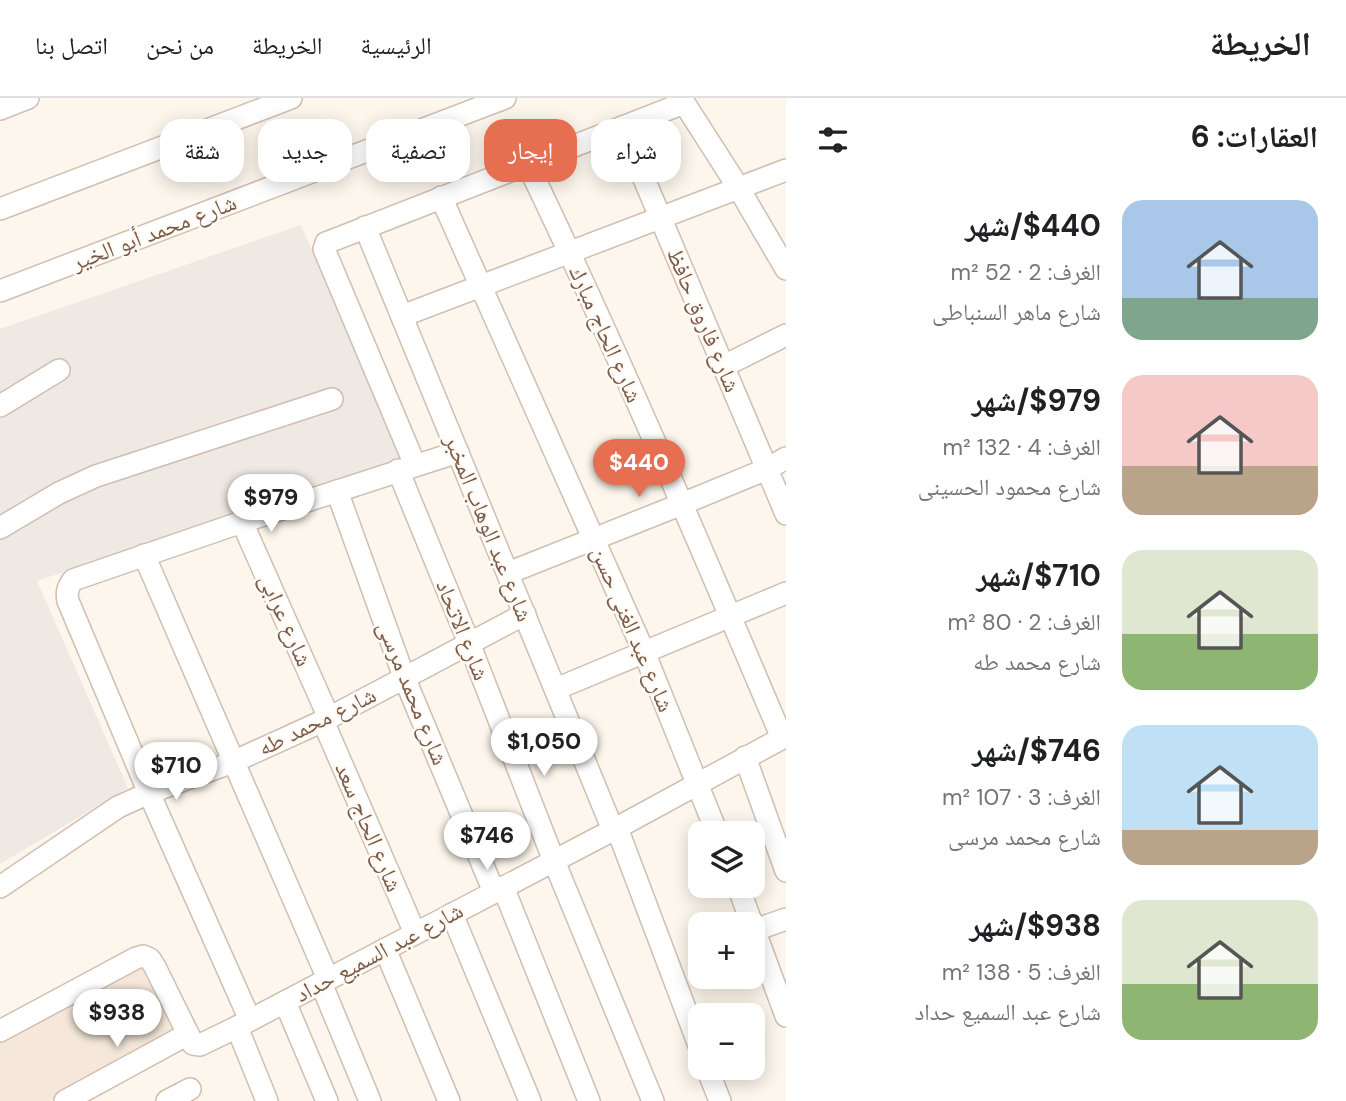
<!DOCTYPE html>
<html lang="ar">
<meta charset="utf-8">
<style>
body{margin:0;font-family:"DM Sans","Noto Naskh Arabic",sans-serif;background:#f2f2f2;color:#202124;direction:rtl;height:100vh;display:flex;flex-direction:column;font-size:26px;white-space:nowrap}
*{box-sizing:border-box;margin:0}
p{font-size:23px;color:#757577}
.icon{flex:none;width:38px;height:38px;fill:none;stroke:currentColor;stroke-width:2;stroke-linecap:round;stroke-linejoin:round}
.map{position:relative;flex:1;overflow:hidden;direction:ltr}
.sheet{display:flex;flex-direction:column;background:#fff;width:560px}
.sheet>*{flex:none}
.hud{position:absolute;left:21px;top:21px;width:660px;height:63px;direction:rtl;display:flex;gap:14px}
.tools{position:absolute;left:688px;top:723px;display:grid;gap:14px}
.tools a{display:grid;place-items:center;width:77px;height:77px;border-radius:14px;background:#fff;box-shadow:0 4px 18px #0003;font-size:35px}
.price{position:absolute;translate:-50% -60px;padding:0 16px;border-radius:24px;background:#fff;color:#222;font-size:23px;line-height:46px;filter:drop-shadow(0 2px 4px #0008)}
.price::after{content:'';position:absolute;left:50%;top:42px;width:21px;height:16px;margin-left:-10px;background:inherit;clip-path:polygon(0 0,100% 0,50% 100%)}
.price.active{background:#e76f51;color:#fff}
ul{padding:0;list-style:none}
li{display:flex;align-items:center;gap:21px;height:175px;padding:0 28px}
li span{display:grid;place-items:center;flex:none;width:196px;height:140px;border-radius:21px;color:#555}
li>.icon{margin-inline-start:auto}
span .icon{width:84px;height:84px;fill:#fffc;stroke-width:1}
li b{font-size:30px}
h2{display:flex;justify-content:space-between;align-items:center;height:84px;padding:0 28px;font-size:30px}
.tag{padding:0 24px;border-radius:21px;background:#fff;box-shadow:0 4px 18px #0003;font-size:24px;line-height:63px}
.tag.active{background:#e76f51;color:#fff}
header{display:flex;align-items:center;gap:42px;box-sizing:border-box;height:98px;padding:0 35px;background:#fff;border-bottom:2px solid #e0e0e0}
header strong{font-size:33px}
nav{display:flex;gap:38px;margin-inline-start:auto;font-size:24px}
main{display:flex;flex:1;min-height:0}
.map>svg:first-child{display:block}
</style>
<header>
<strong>الخريطة</strong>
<nav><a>الرئيسية</a><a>الخريطة</a><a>من نحن</a><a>اتصل بنا</a></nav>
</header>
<main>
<section class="sheet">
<h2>العقارات: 6<svg class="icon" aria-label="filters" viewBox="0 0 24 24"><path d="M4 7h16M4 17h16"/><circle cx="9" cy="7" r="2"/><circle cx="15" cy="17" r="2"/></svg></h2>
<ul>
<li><span style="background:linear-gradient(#a9c7e8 70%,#7fa58c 0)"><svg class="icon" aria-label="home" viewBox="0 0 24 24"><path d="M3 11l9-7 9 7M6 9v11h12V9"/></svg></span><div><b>$440/شهر</b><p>الغرف: 2 · 52 m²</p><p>شارع ماهر السنباطى</p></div></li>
<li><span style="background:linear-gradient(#f6c9c9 65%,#b9a48a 0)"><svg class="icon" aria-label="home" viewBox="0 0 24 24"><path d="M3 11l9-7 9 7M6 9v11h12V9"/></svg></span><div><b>$979/شهر</b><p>الغرف: 4 · 132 m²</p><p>شارع محمود الحسينى</p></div></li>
<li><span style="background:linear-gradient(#dfe7d0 60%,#8fb573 0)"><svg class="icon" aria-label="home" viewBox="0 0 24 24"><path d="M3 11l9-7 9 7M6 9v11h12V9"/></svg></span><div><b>$710/شهر</b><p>الغرف: 2 · 80 m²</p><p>شارع محمد طه</p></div></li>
<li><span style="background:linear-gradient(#bfe0f5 75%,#b9a48a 0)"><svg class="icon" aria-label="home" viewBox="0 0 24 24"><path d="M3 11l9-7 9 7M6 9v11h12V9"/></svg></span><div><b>$746/شهر</b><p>الغرف: 3 · 107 m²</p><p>شارع محمد مرسى</p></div></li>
<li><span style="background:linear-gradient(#dfe7d0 60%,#8fb573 0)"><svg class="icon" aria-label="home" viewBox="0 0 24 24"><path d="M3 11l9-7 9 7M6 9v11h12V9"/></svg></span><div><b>$938/شهر</b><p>الغرف: 5 · 138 m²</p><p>شارع عبد السميع حداد</p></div></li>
</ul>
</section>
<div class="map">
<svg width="786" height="1003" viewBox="0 0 786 1003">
<rect width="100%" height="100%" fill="#fdf6ec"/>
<polygon fill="#f5e8da" points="143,867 177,935 50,1003 0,1003 0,944"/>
<polygon fill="#efe9e4" points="301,127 401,360 37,483 128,690 0,766 0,231"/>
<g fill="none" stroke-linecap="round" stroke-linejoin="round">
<g stroke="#d1beb0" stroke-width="24">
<g id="minor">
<polyline points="681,0 738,89 786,171"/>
<polyline points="0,11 28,0"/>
<polyline points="622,29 786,416"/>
<path d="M 527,65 C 618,254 700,447 782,640"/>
<polyline points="441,99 644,554 717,735"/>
<polyline points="0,111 291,0"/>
<polyline points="365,129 613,732"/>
<polyline points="0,193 505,0"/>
<polyline points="402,218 786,72"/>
<polyline points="724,268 786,237"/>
<polyline points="0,308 59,272"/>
<polyline points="415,367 324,151 326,145 684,5"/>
<polyline points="398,372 469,545 554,763 653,1003"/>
<polyline points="337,393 404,579 494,794"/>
<polyline points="242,424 329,620"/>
<polyline points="0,430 59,395 96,378 332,301"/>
<polyline points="144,457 328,881"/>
<polyline points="508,475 682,406 767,371 786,360"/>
<polyline points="556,591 786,495"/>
<polyline points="323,623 415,835"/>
<polyline points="745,659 786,773"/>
<polyline points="617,730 700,950"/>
<polyline points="738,788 786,918"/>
<polyline points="0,789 118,709 149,695 233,664 323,623 525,516"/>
<polyline points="503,789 589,1003"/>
<polyline points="452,816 530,1003"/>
<polyline points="755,832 786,821"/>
<polyline points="385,851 449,1003"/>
<polyline points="321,885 370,1003"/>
<polyline points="285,904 327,1003"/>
<path d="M 250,922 L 149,695 L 68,503 C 66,494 68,489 73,482 L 242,424 L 458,354"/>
<polyline points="237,929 267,1003"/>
<polyline points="0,933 136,860 143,858 150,861 155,869 193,946 200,947 237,929 613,732 786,638"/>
<polyline points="707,970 720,1003"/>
<polyline points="65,1003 188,936"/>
<polyline points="167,1003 190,991"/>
</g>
</g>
<use href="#minor" stroke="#fff" stroke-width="21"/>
</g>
<g text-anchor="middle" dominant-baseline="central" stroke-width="5" stroke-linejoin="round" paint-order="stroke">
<g font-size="23" fill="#7a5c4d" stroke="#fffaf3">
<text transform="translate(154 134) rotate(-21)">شارع محمد أبو الخير</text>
<text transform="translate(704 222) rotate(67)">شارع فاروق حافظ</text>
<text transform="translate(606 236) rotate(66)">شارع الحاج مبارك</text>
<text transform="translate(489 430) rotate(68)">شارع عبد الوهاب المخبر</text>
<text transform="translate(286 522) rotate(66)">شارع عرابى</text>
<text transform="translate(633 531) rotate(67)">شارع عبد الغنى حسن</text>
<text transform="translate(463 532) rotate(68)">شارع الاتحاد</text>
<text transform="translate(413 595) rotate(68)">شارع محمد مرسى</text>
<text transform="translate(317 623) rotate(-26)">شارع محمد طه</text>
<text transform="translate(369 729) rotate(67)">شارع الحاج سعد</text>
<text transform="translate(379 854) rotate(-28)">شارع عبد السميع حداد</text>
</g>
</g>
</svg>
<div class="tools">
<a><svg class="icon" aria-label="layers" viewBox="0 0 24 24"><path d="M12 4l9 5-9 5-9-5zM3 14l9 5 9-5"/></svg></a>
<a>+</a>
<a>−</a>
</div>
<b class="price active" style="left:639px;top:401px">$440</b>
<b class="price" style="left:271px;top:436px">$979</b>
<b class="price" style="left:544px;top:680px">$1,050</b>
<b class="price" style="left:176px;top:704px">$710</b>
<b class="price" style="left:487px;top:774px">$746</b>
<b class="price" style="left:117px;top:951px">$938</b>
<div class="hud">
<a class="tag">شراء</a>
<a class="tag active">إيجار</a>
<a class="tag">تصفية</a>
<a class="tag">جديد</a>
<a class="tag">شقة</a>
</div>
</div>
</main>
